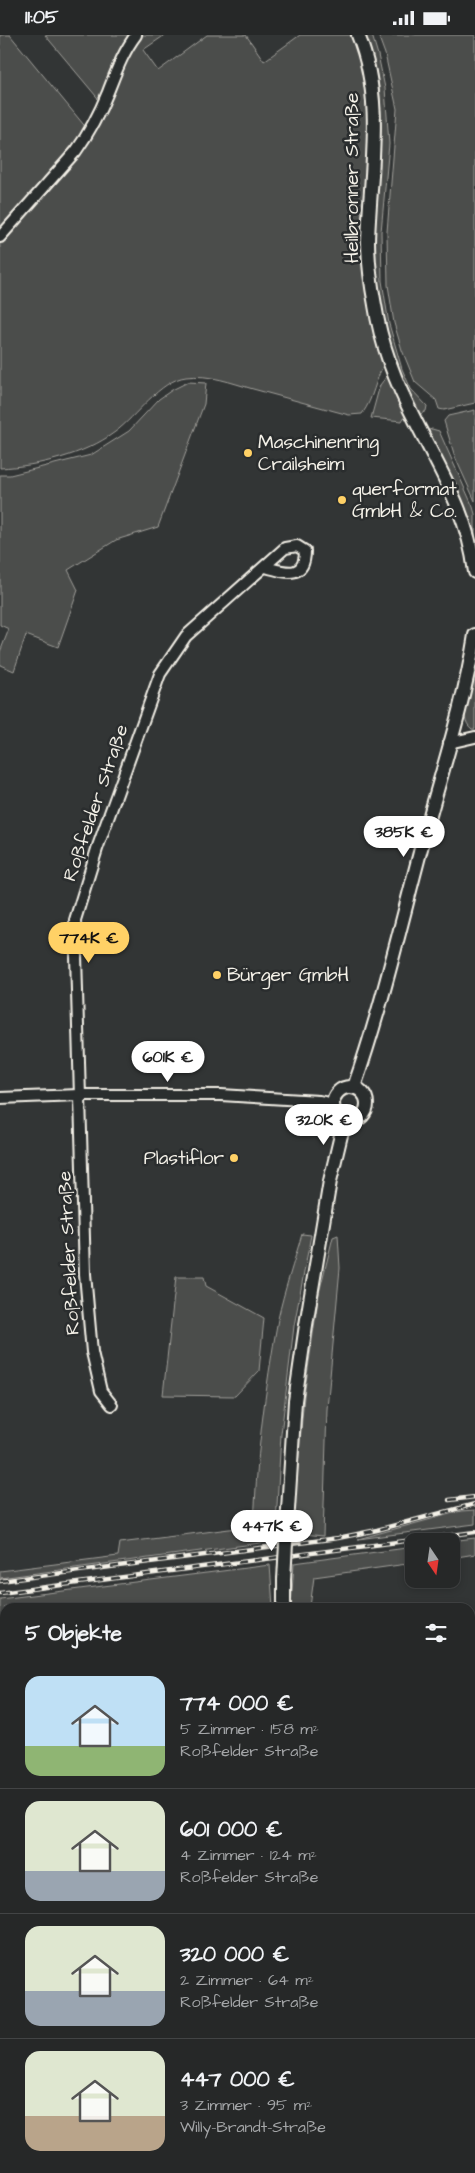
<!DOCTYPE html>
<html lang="de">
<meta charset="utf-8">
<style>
body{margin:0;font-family:"Architects Daughter",sans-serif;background:#2e3030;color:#f1f3f6;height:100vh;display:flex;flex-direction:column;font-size:19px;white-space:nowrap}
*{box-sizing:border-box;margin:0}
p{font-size:16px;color:#a4a6a8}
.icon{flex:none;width:28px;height:28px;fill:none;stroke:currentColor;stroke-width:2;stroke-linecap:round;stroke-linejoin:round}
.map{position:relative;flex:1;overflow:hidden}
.panel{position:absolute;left:0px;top:1568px;width:475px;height:571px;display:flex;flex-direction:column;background:#262828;border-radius:15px 15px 0 0;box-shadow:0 2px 8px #0003,0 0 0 1px #424445}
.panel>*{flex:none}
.needle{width:32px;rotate:167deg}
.buttons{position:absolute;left:405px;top:1498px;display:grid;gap:10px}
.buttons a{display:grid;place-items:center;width:55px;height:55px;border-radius:10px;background:#262828;box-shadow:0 2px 8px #0003,0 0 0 1px #424445;font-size:25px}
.price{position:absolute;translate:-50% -42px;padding:0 11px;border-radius:18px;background:#fff;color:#222;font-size:16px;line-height:32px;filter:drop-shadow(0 1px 2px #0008)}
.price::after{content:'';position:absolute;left:50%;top:30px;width:15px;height:11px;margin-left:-8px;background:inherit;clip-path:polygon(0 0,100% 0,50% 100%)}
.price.current{background:#ffd166;color:#111}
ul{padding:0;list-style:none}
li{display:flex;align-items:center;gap:15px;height:125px;padding:0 25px}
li+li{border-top:1px solid #424445}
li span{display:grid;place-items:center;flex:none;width:140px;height:100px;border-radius:15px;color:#555}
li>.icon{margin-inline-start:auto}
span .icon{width:60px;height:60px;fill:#fffc;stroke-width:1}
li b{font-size:21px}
h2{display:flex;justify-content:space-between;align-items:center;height:60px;padding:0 25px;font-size:21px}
.status{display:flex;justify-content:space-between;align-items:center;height:35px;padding:0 25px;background:#262828;direction:ltr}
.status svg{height:14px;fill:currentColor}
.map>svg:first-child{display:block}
</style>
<div class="status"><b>11:05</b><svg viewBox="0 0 49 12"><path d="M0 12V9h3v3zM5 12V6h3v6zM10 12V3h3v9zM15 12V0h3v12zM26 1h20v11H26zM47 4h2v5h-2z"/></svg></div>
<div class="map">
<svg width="475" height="2138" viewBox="0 0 475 2138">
<rect width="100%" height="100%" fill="#323535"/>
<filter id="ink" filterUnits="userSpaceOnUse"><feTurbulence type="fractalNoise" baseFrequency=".02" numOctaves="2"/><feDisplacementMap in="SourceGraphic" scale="10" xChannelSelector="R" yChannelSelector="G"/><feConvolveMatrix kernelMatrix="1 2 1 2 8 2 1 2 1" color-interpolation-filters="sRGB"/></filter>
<g filter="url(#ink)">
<g fill="#4b4d4c" stroke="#a09f9a">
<polygon points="0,0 10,0 88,95 0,200"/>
<polygon points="45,0 130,0 122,10 101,67"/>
<path d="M 138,0 L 165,0 L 143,15 L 158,36 L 207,0 L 246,0 L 264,26 L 300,0 L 353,0 L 365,37 L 370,75 L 365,167 L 385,327 C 375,344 374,363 362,379 L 349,380 C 317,371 285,363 253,354 C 232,348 209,339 186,342 C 160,345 136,382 115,397 C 84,420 39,431 0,433 L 0,209 L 85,110 Z"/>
<path d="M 364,0 L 372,0 L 378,20 L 385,53 L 389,109 L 381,197 L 382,246 L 389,289 L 402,334 L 411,354 L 427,371 L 426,376 L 421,379 L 414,376 C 393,324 375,269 375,211 C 374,142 395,66 364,0 Z"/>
<polygon points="378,0 475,0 475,368 444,375 439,374 436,365 415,347 402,315 394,288 388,250 387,197 397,74 385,19"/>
<polygon points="387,341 390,342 406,379 402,386 371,383 380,350"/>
<polygon points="188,347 206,348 204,369 158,492 116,505 68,535 78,555 58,612 26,600 14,636 0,630 0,617 9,594 0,590 0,440 10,440 91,420 129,396 159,364 172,355"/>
<polygon points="475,375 475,466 455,422 444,386 448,381"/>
<path d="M 432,394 L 439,396 L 473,472 L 475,479 L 475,505 C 464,466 449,437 429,402 L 429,395 Z"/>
<path d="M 475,630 L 475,694 L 472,694 C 456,683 471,646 475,630 Z"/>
<path d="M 302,1199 L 311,1200 L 294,1291 L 281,1399 L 275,1506 L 0,1543 L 0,1536 L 118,1521 L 120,1508 L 237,1493 L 240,1504 L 254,1501 C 255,1429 265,1355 278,1284 C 284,1256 294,1227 302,1199 Z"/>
<polygon points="338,1200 340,1233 327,1374 323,1501 304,1499 293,1488 304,1361 319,1258 333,1202"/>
<polygon points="176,1242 204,1242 206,1251 264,1283 259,1336 235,1361 163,1360"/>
<polygon points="475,1475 475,1489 358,1504 461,1476"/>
<polygon points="475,1503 475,1519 451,1523 451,1506"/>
<polygon points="414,1512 414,1528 314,1542 310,1572 291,1572 294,1528"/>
<polygon points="270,1530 273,1572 5,1572 5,1595 0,1595 0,1564"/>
<polygon points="470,1744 475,1746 475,2138 374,2138 373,2134 470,2134"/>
</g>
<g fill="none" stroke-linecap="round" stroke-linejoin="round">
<g stroke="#f4f1e8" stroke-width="14">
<g id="minor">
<path d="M 0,202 L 76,116 C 89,98 100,77 108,57 C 116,37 123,17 136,0"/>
<polyline points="449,708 475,702"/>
<polyline points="0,1063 79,1060 221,1060 319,1066 333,1069"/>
<path d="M 112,1370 L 101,1356 L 92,1317 L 85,1239 L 75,885 L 97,814 L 160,639 L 186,601 L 285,513 L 297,511 L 305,516 C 305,545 285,537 265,532"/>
<polyline points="0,1597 5,1597"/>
<polyline points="0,1863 5,1861"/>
</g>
</g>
<g stroke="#f4f1e8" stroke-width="16">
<g id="major">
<path d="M 358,0 C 385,66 370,137 368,206 C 368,227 371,249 375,270 C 381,310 397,351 416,387 C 441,437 468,479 475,537"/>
<circle cx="350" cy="1069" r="17"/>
<path d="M 354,1052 C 382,972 401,888 423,806 C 441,738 464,670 475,600"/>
<polyline points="287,1490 295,1366 306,1290 330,1146 341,1100 347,1086"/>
<polyline points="284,1545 284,1572"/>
<polyline points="360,2134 361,2138"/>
</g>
</g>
<use href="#minor" stroke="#2a2d2e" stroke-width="10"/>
<use href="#major" stroke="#2a2d2e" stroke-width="12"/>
<g stroke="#f4f1e8" stroke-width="4.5">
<g id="rail">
<polyline points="449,1465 475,1462"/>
<polyline points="0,1546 338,1503 377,1495 475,1469"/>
<polyline points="0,1558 475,1497"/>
</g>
</g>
<use href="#rail" stroke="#2a2d2e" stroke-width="2.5" stroke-dasharray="8" stroke-linecap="butt"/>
<g stroke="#f4f1e8" stroke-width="16" stroke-linecap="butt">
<polyline id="major-bridge" points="284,1545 287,1490"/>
</g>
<use href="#major-bridge" stroke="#2a2d2e" stroke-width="12"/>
</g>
</g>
<g fill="#ffd166" stroke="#2a2d2e" stroke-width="2">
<circle cx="248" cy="418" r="5"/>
<circle cx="342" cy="465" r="5"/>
<circle cx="217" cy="940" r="5"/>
<circle cx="234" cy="1123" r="5"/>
</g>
<g text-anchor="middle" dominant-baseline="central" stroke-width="5" stroke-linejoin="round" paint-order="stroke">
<g font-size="19" fill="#f4f1e8" stroke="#2a2d2e">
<text transform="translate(352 143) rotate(-90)">Heilbronner Straße</text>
<text transform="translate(96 768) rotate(-71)">Roßfelder Straße</text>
<text transform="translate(69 1218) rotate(-93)">Roßfelder Straße</text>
</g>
<g font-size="19" fill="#f4f1e8" stroke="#2a2d2e" text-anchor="start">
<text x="258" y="407">Maschinenring<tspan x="258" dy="22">Crailsheim</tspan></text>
<text x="352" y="454">querformat<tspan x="352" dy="22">GmbH &amp; Co.</tspan></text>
<text x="227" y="940">Bürger GmbH</text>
<text x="224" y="1123" text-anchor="end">Plastiflor</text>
</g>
</g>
</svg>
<div class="buttons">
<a><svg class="needle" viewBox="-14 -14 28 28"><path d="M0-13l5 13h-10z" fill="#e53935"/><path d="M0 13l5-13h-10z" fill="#a4a6a8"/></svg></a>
</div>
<b class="price" style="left:404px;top:823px">385K €</b>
<b class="price current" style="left:89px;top:929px">774K €</b>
<b class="price" style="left:168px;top:1048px">601K €</b>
<b class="price" style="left:324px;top:1111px">320K €</b>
<b class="price" style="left:272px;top:1517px">447K €</b>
<section class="panel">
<h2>5 Objekte<svg class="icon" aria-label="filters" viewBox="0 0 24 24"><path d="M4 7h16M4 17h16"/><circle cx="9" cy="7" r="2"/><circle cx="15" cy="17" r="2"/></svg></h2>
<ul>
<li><span style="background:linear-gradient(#bfe0f5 70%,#8fb573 0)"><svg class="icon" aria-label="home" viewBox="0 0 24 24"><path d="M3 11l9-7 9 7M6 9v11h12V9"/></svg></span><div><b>774 000 €</b><p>5 Zimmer · 158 m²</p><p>Roßfelder Straße</p></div></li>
<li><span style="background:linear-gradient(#dfe7d0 70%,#9aa5b1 0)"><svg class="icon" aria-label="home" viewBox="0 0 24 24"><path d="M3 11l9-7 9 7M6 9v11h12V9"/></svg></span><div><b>601 000 €</b><p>4 Zimmer · 124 m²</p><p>Roßfelder Straße</p></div></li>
<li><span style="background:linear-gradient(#dfe7d0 65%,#9aa5b1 0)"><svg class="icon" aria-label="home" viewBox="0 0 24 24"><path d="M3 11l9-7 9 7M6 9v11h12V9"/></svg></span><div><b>320 000 €</b><p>2 Zimmer · 64 m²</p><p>Roßfelder Straße</p></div></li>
<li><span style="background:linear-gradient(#dfe7d0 65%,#b9a48a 0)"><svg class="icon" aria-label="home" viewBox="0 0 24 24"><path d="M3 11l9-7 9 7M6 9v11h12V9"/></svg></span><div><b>447 000 €</b><p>3 Zimmer · 95 m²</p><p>Willy-Brandt-Straße</p></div></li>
</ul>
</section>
</div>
